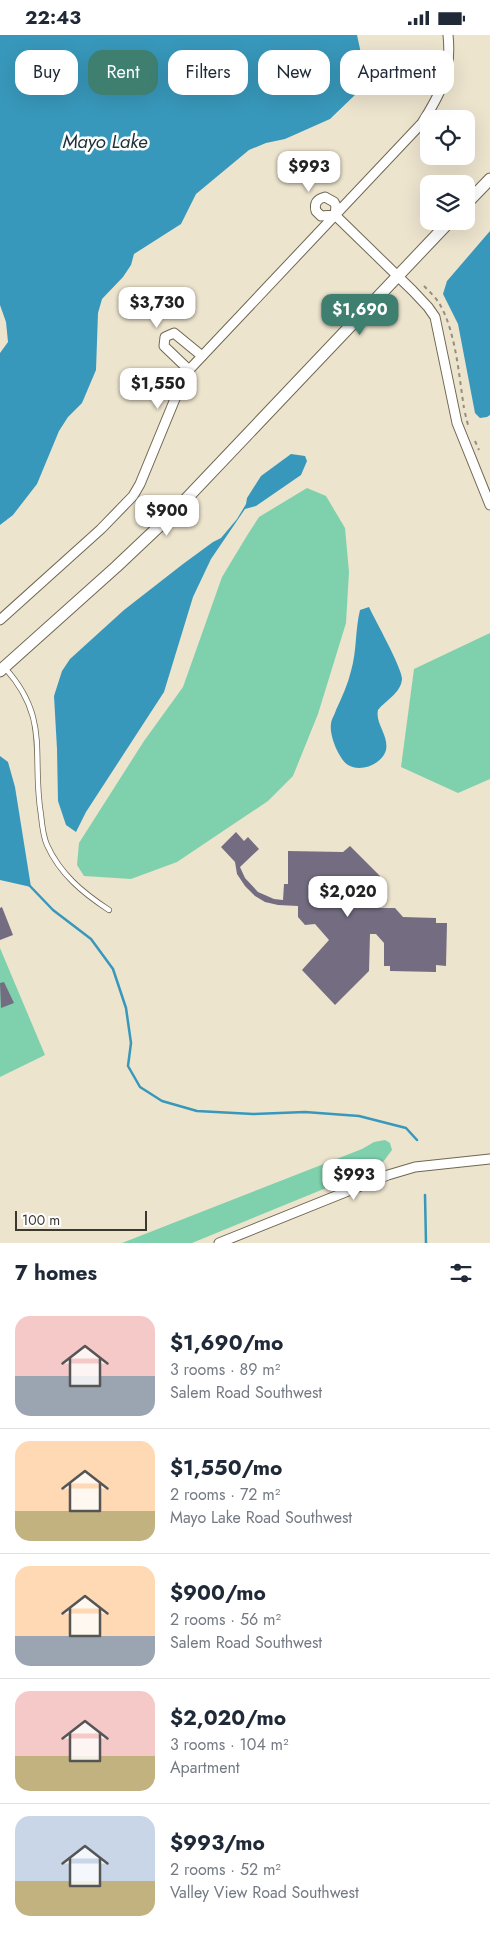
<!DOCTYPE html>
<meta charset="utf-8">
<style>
body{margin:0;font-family:Jost,sans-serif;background:#f6f6f7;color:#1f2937;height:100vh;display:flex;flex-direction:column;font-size:19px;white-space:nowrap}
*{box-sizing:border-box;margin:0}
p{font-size:16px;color:#747a83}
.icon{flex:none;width:28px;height:28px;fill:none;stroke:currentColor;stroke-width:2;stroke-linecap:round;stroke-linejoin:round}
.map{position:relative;height:1208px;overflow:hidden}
.details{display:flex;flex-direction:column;background:#fff;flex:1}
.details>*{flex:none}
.top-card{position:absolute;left:15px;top:15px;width:460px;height:45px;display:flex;gap:10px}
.controls{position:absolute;left:420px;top:75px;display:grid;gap:10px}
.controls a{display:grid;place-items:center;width:55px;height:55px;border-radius:10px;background:#fff;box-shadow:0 5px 20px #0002;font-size:25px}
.scale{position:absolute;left:15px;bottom:12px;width:132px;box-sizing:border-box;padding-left:5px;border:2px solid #3c3830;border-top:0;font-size:14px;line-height:18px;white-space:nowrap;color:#3c3830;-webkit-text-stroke:4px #fff;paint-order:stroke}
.price{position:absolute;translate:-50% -42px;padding:0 11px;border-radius:10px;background:#fff;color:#222;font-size:16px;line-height:32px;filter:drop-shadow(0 1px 2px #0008)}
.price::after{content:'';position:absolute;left:50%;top:30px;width:15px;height:11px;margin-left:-8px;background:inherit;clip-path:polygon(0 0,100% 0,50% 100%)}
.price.selected{background:#3e7f70;color:#fff}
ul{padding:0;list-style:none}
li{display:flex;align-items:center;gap:15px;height:125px;padding:0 15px}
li+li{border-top:1px solid #e0e1e3}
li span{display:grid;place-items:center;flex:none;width:140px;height:100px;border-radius:15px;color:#555}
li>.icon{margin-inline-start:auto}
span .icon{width:60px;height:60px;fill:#fffc;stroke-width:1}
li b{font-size:21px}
h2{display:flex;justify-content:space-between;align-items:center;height:60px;padding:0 15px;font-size:21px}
.tag{padding:0 18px;border-radius:15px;background:#fff;box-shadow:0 5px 20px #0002;font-size:18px;line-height:45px}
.tag.selected{background:#3e7f70;color:#fff}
.status{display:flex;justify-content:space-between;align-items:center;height:35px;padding:0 25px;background:#fff;direction:ltr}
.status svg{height:14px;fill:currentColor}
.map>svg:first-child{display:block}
</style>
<div class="status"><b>22:43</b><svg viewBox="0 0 49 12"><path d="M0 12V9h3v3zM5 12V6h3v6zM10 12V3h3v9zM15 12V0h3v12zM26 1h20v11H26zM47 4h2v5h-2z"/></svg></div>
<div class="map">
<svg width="490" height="1208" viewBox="0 0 490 1208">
<rect width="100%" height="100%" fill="#ede4ce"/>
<g fill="#7ed1ac">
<polygon points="307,453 326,461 345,493 349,537 346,588 318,679 293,741 268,766 177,827 131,844 84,841 77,830 79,808 144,706 183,652 222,542 248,499 259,482"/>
<polygon points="490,598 490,744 458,758 401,732 414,634"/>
<polygon points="0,913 45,1020 0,1042"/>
<polygon points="385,1105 390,1108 392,1115 380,1131 192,1208 122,1208 362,1114 374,1107"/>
</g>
<g fill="#3898bb">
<polygon points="0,0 357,0 365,37 356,59 330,84 285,104 266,108 249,115 196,159 181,189 134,219 131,230 123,242 102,264 98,278 96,335 82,368 68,382 59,396 37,449 13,480 0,490 0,318 8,307 6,287 0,270"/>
<polygon points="490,196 490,380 487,382 480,383 475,378 458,289 443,259 447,246"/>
<polygon points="291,419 305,421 307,426 301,440 256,471 245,474 211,524 193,562 164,657 86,777 76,797 66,790 58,766 57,714 54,661 62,636 70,624 124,575 183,529 213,507 221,503 237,484 246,469 247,463 261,441"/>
<path d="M 369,572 C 375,585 402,633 402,644 C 401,658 386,665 378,675 C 375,689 389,700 386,715 C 382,729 361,738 348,730 C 339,724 329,700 331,689 C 331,685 335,679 336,675 C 342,662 348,649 351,636 C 357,616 355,595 360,575 Z"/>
<polygon points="0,721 8,727 15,752 31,852 0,845"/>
</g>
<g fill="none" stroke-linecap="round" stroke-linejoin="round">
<g stroke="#3898bb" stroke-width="2.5">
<polyline points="29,850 53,875 91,904 113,934 126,973 131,1008 128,1031 140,1052 162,1066 197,1076 253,1079 305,1077 359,1081 406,1093 417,1105"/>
<polyline points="425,1160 426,1208"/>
</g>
</g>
<g fill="#746d81">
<polygon points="236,797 244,806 248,802 259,814 240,832 245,843 258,857 274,864 283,865 284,849 288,849 288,816 343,817 350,811 380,841 370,851 370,873 395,873 403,882 436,883 436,888 447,888 446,931 436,930 436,937 390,936 390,931 384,931 384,908 376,899 370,899 369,936 335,970 302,935 329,905 315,889 305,890 298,882 298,871 278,870 265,867 255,861 245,851 237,839 235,827 221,812"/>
<polygon points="2,872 13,900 0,905 0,873"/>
<polygon points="4,947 14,968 1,973 0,948"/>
</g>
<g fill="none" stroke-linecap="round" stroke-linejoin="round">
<g stroke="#6f6754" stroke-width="6">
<path id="lane" d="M 5,633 C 51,684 31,720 41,780 C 42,790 43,801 47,810 C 60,839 83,858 109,875"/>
</g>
<g stroke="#6f6754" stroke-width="11">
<g id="street">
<path d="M 325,162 L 334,167 L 336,171 L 335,180 L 321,181 L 316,176 C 314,168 317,164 325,162 Z"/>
<polyline points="335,180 413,256 428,272 435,282 457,388 490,470"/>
<polyline points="189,335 164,311 165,302 174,298 202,321"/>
<path d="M 0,585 L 101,494 L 133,461 L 140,449 L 177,359 L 189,335 L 422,88 C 441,58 452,37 448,0"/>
<polyline points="219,1208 388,1140 415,1132 490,1124"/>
</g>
</g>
<g stroke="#6f6754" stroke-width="13">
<g id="secondary">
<polyline points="466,169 490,144"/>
<polyline points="0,636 116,532 170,481 450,186"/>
</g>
</g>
<g stroke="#958e7f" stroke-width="2" stroke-dasharray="4 4" stroke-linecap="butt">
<path d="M 424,251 C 429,256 435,262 439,268 C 456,296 459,342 464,373"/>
<polyline points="465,378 468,390"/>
<polyline points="475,406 479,415"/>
</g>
<use href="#lane" stroke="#fff" stroke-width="4.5"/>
<use href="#street" stroke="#fff" stroke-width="9"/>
<use href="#secondary" stroke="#fff" stroke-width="11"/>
</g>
<g text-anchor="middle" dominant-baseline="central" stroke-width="5" stroke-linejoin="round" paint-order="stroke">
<g font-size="19" font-style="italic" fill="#1b3039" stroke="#fff">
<text x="105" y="106">Mayo Lake</text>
</g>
</g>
</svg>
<div class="controls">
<a><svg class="icon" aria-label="locate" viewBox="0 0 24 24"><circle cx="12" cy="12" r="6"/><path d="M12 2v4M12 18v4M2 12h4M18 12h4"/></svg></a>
<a><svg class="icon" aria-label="layers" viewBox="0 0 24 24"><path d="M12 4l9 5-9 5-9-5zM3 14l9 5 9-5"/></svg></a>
</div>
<div class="scale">100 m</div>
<b class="price" style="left:309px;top:158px">$993</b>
<b class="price" style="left:157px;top:294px">$3,730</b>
<b class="price selected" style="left:360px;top:301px">$1,690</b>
<b class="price" style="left:158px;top:375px">$1,550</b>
<b class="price" style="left:167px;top:502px">$900</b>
<b class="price" style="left:348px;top:883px">$2,020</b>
<b class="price" style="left:354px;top:1166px">$993</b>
<div class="top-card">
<a class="tag">Buy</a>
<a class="tag selected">Rent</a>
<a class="tag">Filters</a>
<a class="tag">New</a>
<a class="tag">Apartment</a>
</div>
</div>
<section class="details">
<h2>7 homes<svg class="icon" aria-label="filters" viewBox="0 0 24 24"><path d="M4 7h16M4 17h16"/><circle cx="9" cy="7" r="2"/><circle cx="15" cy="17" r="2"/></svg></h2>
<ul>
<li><span style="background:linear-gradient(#f6c9c9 60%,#9aa5b1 0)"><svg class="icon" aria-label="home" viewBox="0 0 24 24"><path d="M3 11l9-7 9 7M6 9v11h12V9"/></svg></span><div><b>$1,690/mo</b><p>3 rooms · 89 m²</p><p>Salem Road Southwest</p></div></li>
<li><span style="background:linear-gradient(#ffd9b3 70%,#c2b280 0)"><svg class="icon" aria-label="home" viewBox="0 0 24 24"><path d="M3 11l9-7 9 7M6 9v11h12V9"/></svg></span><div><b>$1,550/mo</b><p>2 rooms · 72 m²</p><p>Mayo Lake Road Southwest</p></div></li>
<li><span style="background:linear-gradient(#ffd9b3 70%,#9aa5b1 0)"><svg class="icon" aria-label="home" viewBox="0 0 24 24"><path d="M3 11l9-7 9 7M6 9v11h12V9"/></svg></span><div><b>$900/mo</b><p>2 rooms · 56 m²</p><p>Salem Road Southwest</p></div></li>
<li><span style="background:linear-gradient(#f6c9c9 65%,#c2b280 0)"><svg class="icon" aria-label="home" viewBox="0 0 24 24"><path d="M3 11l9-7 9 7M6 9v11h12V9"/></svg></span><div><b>$2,020/mo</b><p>3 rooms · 104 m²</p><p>Apartment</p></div></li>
<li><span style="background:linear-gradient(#c9d6e8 65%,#c2b280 0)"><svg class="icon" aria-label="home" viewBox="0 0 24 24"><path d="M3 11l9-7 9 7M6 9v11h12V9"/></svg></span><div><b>$993/mo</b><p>2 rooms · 52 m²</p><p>Valley View Road Southwest</p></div></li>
</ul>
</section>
